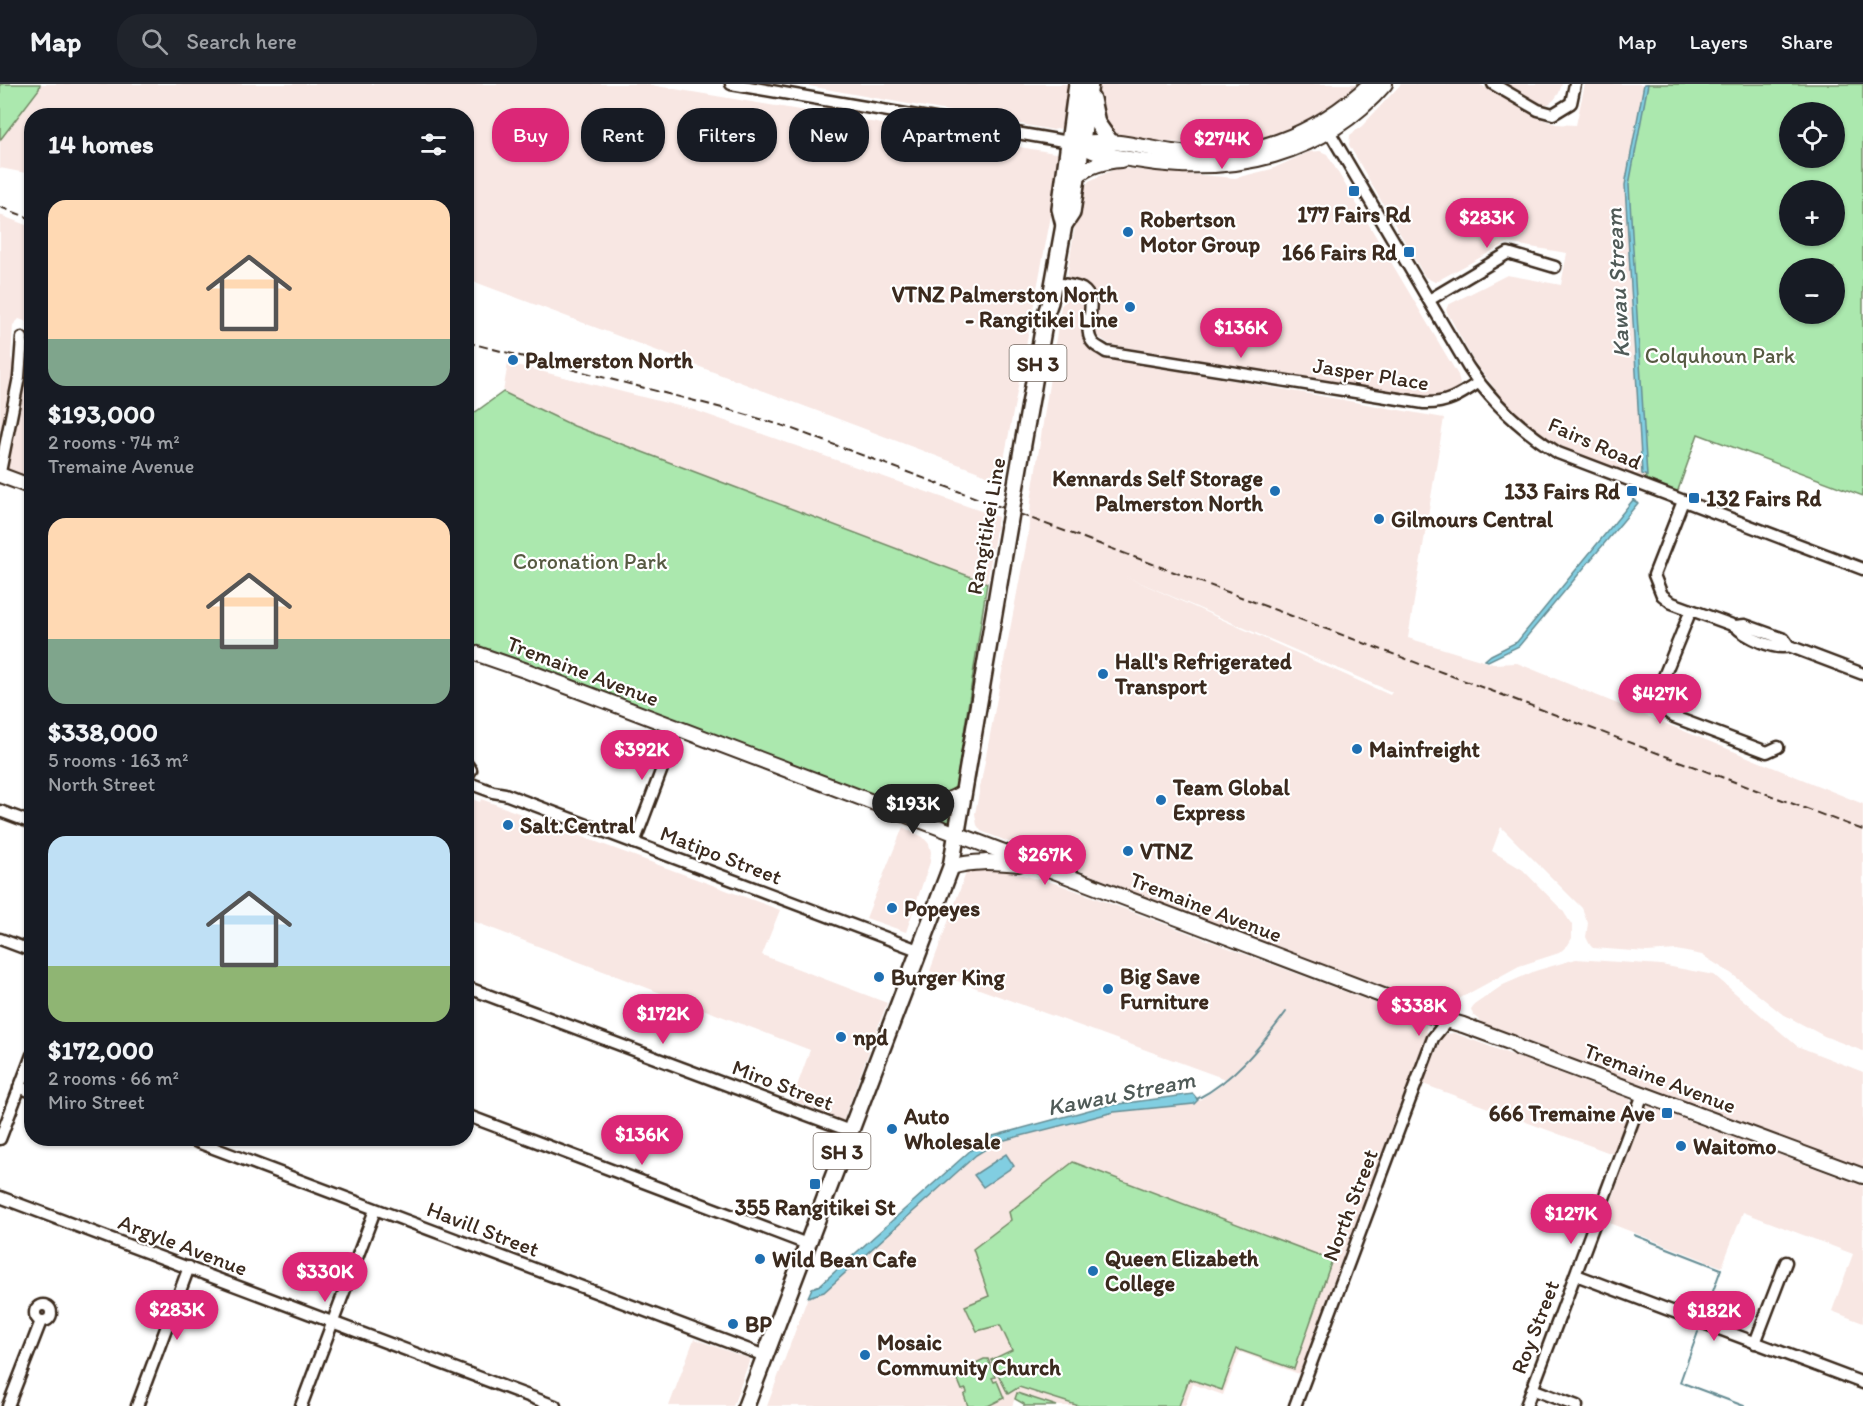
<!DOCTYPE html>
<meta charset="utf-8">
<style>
body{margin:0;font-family:Itim,sans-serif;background:#20242c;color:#f1f3f6;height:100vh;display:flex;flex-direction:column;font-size:22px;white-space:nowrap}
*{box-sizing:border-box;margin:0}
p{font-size:20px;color:#9ea1a6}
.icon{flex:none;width:33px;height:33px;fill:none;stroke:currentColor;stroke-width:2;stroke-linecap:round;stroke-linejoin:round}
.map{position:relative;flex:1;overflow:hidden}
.sheet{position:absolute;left:24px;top:24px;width:450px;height:1038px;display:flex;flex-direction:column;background:#171b24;border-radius:24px;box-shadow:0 2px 4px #0004}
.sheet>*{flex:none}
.guide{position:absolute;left:492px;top:24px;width:570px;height:54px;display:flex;gap:12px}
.controls{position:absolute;left:1779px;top:18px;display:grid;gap:12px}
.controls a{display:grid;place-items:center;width:66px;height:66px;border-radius:50%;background:#171b24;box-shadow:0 2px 4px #0004;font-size:30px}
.price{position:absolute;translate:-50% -51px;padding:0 14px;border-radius:21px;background:#db2777;color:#fff;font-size:20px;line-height:39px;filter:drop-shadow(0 2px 3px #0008)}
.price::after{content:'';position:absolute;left:50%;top:36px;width:18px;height:14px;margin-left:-9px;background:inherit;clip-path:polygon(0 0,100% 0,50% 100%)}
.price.current{background:#222;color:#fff}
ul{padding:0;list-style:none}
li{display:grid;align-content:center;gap:12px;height:318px;padding:0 24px}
li span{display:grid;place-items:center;height:186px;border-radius:18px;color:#555}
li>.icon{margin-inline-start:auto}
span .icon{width:108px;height:108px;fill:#fffc;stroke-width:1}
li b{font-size:26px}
h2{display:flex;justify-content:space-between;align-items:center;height:72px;padding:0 24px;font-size:26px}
.tag{padding:0 21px;border-radius:24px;background:#171b24;box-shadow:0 2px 4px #0004;font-size:21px;line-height:54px}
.tag.current{background:#db2777;color:#fff}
header{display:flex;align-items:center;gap:36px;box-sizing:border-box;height:84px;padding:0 30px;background:#171b24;border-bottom:2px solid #363941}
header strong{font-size:28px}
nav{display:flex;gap:33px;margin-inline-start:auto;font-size:21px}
.search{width:420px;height:54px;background:#20242c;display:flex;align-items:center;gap:15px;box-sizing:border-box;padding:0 21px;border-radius:24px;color:#9ea1a6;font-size:22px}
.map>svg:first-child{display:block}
</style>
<header>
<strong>Map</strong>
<div class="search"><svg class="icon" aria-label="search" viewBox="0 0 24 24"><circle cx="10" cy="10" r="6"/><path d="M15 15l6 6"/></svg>Search here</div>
<nav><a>Map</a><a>Layers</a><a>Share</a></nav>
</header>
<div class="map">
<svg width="1863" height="1322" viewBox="0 0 1863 1322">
<rect width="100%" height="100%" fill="#fff"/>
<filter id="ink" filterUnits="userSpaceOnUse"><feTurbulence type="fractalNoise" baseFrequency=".0167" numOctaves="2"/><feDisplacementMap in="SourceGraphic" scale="12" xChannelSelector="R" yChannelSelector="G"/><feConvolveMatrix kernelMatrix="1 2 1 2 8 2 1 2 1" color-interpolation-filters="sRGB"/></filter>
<g filter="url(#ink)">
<g fill="#f8e7e3" fill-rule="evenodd">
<polygon points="40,0 645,0 1061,70 1062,75 1000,396 467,195 466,32 32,32 31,90 0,84 0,56 39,5"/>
<polygon points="798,0 1072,0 1066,43 1053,46"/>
<polygon points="1099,0 1357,0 1328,26 1287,49 1261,58 1223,64 1110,51 1097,32"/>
<polygon points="1401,0 1479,0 1539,34 1556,40 1576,41 1585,0 1646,0 1646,398 1560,363 1529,341 1505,318 1473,276 1446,226 1448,221 1507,191 1561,201 1567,169 1507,159 1435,198 1425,193 1349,61 1350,51 1362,42"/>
<polygon points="1507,0 1562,0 1559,9 1554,16 1549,20 1540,21"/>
<polygon points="1320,67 1327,70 1458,291 1460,300 1454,308 1434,315 1111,261 1097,252 1091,211 1069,196 1067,192 1080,110 1089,97 1117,84 1235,94 1272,85 1309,68"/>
<polygon points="0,131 31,143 31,395 8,386 8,376 30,264 27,242 25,237 19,235 13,241 11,273 14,284 0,358"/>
<path d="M 1067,215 L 1078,216 L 1084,222 L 1086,261 L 1102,273 L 1444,334 L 1408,554 L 1493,580 L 1517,579 L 1863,720 L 1863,967 L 1824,952 L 1781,929 L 1732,890 L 1702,871 L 1676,866 L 1647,868 L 1593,864 L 1590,861 L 1586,853 L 1588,839 L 1582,824 L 1501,743 L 1492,767 L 1523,786 L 1563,827 L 1572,841 L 1572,854 L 1568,861 L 1559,869 L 1519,882 L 1442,924 L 1166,821 L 981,747 L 977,741 L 975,730 L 1028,451 L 1031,417 L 1061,222 ZM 1125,492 L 1392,608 L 1390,611 Z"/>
<polygon points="508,279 694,326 998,433 987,499 574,342 503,308"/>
<polygon points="466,713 480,718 481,715 780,826 762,871 887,919 843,1037 792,1016 810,966 467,835"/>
<polygon points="903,743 923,753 929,760 931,768 930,778 906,848 866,834"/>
<polygon points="986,782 1058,800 1418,935 1426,940 1427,949 1299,1290 1240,1268 1223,1311 1193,1300 1185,1322 1057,1322 1017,1309 1012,1322 767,1322 808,1213 825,1208 976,1071 997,1058 1114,1028 1194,1020 1228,996 930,887 966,789 970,784"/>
<polygon points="1576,875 1661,881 1714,891 1797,962 1863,988 1863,1083 1486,942 1473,931 1471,925 1474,921 1503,901 1535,887"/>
<polygon points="1454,949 1630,1015 1632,1021 1613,1070 1423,1000 1442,953 1446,950"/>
<polygon points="1649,1022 1863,1102 1863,1239 1832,1227 1853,1170 1743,1128 1722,1183 1604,1137 1645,1025"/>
<polygon points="694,1255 750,1275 733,1322 669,1322"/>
</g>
<g fill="#abe8ae" stroke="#738966" stroke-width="1.5" fill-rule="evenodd">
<polygon points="0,0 40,0 39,5 0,56"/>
<path d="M 1646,0 L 1863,0 L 1863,412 L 1698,350 L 1677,409 L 1646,398 L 1628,101 ZM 1790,28 L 1834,28 L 1834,74 L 1790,74 ZM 1790,106 L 1834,106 L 1834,152 L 1790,152 ZM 1790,184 L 1834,184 L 1834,230 L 1790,230 Z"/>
<polygon points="503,308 574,342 987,499 950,740 467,560 466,335"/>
<polygon points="1073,1078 1332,1176 1294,1285 1237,1265 1222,1306 1189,1295 1179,1322 1079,1322 1019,1303 1008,1310 991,1276 1012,1266 1000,1241 977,1247 965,1222 989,1212 973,1165 1011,1136 1009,1128"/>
<polygon points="984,1275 988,1275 995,1293 992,1294 994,1298 997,1297 1004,1314 988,1322 968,1322 964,1311 967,1309 966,1305 962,1306 955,1289"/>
<polygon points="1017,1309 1057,1322 1024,1322 1024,1320 1015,1315"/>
</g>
<g fill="#81cee1" stroke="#658c93" stroke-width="1.5">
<polygon points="1644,0 1648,0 1629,101 1647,392 1642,390 1625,101"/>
<polygon points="1633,416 1638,419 1519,562 1488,577 1485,576 1491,571 1517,558"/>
<polygon points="1193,1010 1198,1016 1194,1020 1114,1028 997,1058 976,1071 824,1208 808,1213 812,1204 820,1201 971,1066 993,1052 1104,1022"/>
<polygon points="1006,1070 1014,1082 983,1103 974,1091"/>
</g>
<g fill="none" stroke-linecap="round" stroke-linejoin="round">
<g stroke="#658c93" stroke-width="2">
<polyline points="1633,416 1635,410"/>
<path d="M 1197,1015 C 1234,996 1261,962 1286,928"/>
<polyline points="1634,1151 1721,1185 1704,1232"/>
<polyline points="1698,1248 1680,1298 1744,1322"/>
</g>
<g stroke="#3b2a1e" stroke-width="15">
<g id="minor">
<polyline points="731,0 1069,58"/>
<polyline points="1493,0 1538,26 1553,30 1571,19 1575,0"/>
<path d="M 1326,42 L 1468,283 C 1492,319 1522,346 1558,369 L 1863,485"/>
<path d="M 1054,199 C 1062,200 1075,201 1082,205 C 1102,218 1079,245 1094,260 C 1097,263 1102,265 1106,268 L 1424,319 C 1447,320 1460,311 1478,299"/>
<polyline points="1429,216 1508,169 1555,183"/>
<polyline points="0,388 19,293 22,254"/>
<polyline points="1683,417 1654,491 1662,511 1672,519 1735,542"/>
<path d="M 1691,526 L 1658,607 C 1660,620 1663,626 1674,633 L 1767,668 L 1778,663"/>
<path d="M 1789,562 L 1784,555 L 1745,541 L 1735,542 C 1745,553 1776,567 1789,562 L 1863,590"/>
<polyline points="466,679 471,686 466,694"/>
<polyline points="466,698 493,708 505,710 918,866"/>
<polyline points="0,727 32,739"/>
<polyline points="634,759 677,645"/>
<polyline points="0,855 32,867"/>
<polyline points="466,903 850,1047"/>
<polyline points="19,1003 32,1008"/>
<polyline points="466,1031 807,1160"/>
<polyline points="187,1054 765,1272"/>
<polyline points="0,1055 32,971"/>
<polyline points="0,1113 555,1322"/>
<polyline points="1576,1191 1863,1299"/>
<circle cx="43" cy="1229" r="8"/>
<polyline points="1755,1259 1786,1178"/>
<polyline points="1532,1305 1577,1322"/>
<polyline points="8,1322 41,1237"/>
<polyline points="137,1322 189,1183"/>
<polyline points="301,1322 375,1126"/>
<polyline points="1295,1322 1433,954 1447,937"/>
<polyline points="1526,1322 1643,1010"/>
</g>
</g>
<g stroke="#3b2a1e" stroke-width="18">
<g id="major">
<path d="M 1072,58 C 1081,60 1086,64 1093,67 C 1109,72 1127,75 1143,77 C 1233,91 1323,72 1385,0"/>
<path d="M 1081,60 C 1110,53 1144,64 1172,68 C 1247,79 1316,51 1370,0"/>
<path d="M 1078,91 C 1090,81 1107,77 1121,76"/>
<polyline points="0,391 32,403"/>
<polyline points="466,566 527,587 1386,913 1429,931 1463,941 1512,959 1519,964 1863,1092"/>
<path d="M 892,721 C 925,722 935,725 964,708"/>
<path d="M 951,783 C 974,776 995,778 1019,780"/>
</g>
</g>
<g stroke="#3b2a1e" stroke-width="20">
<g id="highway">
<polyline points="1092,15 1097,39 1111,59"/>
<polyline points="1064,141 1060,125 1077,0"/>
<polyline points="1013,417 1046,229 1050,218 1064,141 1072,129 1074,115 1090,0"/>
<polyline points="746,1322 951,783 1009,441"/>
</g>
</g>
<use href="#minor" stroke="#fff" stroke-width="10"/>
<use href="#major" stroke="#fff" stroke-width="14"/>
<use href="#highway" stroke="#fff" stroke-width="15"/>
<g stroke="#3b2a1e" stroke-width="2" stroke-dasharray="9 4.5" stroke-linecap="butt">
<polyline points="0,123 32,135"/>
<polyline points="466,258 734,327 787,343 1863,746"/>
</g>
<g stroke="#3b2a1e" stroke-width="20" stroke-linecap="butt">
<polyline id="highway-bridge" points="1009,441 1013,417"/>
</g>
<use href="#highway-bridge" stroke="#fff" stroke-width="15"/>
</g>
</g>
<g fill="#1f6fb2" stroke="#fff" stroke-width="2">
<rect x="1348" y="101" width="12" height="12" rx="3"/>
<circle cx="1128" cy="148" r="6"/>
<rect x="1403" y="162" width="12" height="12" rx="3"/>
<circle cx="1130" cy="223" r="6"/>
<circle cx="513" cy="276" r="6"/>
<circle cx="1275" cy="407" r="6"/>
<rect x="1626" y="401" width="12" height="12" rx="3"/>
<rect x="1688" y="408" width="12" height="12" rx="3"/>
<circle cx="1379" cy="435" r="6"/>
<circle cx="1103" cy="590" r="6"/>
<circle cx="1357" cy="665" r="6"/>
<circle cx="1161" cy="716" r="6"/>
<circle cx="508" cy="741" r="6"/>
<circle cx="1128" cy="767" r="6"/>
<circle cx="892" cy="824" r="6"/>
<circle cx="879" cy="893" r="6"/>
<circle cx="1108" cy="905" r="6"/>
<circle cx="841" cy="953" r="6"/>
<rect x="1661" y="1023" width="12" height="12" rx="3"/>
<circle cx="892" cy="1045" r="6"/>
<circle cx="1681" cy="1062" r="6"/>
<rect x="809" y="1094" width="12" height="12" rx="3"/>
<circle cx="760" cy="1175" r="6"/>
<circle cx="1093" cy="1187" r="6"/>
<circle cx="733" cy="1240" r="6"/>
<circle cx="865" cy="1271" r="6"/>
</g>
<g text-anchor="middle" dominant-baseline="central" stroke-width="4.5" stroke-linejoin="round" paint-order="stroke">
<g fill="#fff" stroke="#766a62" stroke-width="1.5">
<rect x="1009.5" y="261" width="57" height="36" rx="4.5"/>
<rect x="813.5" y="1049" width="57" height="36" rx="4.5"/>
</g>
<g font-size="21" font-weight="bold" fill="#3b2a1e">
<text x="1038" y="279">SH 3</text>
<text x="842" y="1067">SH 3</text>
</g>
<g font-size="22" font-weight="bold" fill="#3b2a1e" stroke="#fff" text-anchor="start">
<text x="1354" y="130" text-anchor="middle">177 Fairs Rd</text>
<text x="1140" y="135">Robertson<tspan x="1140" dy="25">Motor Group</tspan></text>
<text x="1397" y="168" text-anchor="end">166 Fairs Rd</text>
<text x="1118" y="210" text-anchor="end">VTNZ Palmerston North<tspan x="1118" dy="25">- Rangitikei Line</tspan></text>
<text x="525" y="276">Palmerston North</text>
<text x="1263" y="394" text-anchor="end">Kennards Self Storage<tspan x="1263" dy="25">Palmerston North</tspan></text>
<text x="1620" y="407" text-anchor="end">133 Fairs Rd</text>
<text x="1706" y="414">132 Fairs Rd</text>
<text x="1391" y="435">Gilmours Central</text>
<text x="1115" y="577">Hall's Refrigerated<tspan x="1115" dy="25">Transport</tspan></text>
<text x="1369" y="665">Mainfreight</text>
<text x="1173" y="703">Team Global<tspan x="1173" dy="25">Express</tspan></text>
<text x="520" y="741">Salt.Central</text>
<text x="1140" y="767">VTNZ</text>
<text x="904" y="824">Popeyes</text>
<text x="1120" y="892">Big Save<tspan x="1120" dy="25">Furniture</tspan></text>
<text x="891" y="893">Burger King</text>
<text x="853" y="953">npd</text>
<text x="1655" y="1029" text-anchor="end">666 Tremaine Ave</text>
<text x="904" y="1032">Auto<tspan x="904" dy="25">Wholesale</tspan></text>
<text x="1693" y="1062">Waitomo</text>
<text x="815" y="1123" text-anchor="middle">355 Rangitikei St</text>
<text x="1105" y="1174">Queen Elizabeth<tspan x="1105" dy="25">College</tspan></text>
<text x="772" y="1175">Wild Bean Cafe</text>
<text x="745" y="1240">BP</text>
<text x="877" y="1258">Mosaic<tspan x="877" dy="25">Community Church</tspan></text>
</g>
<g font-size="22" fill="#575a42" stroke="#fff">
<text x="1720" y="271">Colquhoun Park</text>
<text x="590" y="477">Coronation Park</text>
</g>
<g font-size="22" fill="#3b2a1e" stroke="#fff">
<text transform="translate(1371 290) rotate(9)">Jasper Place</text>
<text transform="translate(1595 359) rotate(24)">Fairs Road</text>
<text transform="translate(986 442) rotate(-80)">Rangitikei Line</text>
<text transform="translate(583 587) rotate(21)">Tremaine Avenue</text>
<text transform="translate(721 771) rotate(21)">Matipo Street</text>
<text transform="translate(1206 823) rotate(21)">Tremaine Avenue</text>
<text transform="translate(1660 994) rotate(21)">Tremaine Avenue</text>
<text transform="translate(783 1001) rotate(21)">Miro Street</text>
<text transform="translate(1350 1121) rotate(-69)">North Street</text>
<text transform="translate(483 1145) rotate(21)">Havill Street</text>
<text transform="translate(183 1161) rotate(21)">Argyle Avenue</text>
<text transform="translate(1535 1243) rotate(-69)">Roy Street</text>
</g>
<g font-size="24" font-style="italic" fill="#505b58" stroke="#fff">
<text transform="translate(1617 199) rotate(-93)">Kawau Stream</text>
<text transform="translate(1121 1009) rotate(-11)">Kawau Stream</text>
</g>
</g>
</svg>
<div class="controls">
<a><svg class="icon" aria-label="locate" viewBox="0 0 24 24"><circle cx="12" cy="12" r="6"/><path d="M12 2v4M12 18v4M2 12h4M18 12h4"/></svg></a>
<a>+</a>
<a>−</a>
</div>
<b class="price" style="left:1222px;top:86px">$274K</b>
<b class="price" style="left:1487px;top:165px">$283K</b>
<b class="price" style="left:1241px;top:275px">$136K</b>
<b class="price" style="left:1660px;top:641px">$427K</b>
<b class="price" style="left:642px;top:697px">$392K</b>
<b class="price current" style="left:913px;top:751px">$193K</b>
<b class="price" style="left:1045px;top:802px">$267K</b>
<b class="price" style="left:1419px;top:953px">$338K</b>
<b class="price" style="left:663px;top:961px">$172K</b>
<b class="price" style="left:642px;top:1082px">$136K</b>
<b class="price" style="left:1571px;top:1161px">$127K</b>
<b class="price" style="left:325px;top:1219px">$330K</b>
<b class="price" style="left:177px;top:1257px">$283K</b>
<b class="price" style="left:1714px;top:1258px">$182K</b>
<div class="guide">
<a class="tag current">Buy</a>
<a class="tag">Rent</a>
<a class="tag">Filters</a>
<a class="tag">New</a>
<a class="tag">Apartment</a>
</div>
<section class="sheet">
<h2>14 homes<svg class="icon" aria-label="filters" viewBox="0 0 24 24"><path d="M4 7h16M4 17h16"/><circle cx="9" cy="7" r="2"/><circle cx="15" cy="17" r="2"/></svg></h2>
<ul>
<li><span style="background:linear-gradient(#ffd9b3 75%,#7fa58c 0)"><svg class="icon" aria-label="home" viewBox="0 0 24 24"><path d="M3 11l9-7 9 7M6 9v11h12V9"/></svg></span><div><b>$193,000</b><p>2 rooms · 74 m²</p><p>Tremaine Avenue</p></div></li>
<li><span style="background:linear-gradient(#ffd9b3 65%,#7fa58c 0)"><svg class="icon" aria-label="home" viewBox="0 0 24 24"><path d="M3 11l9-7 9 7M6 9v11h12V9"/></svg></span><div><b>$338,000</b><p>5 rooms · 163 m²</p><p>North Street</p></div></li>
<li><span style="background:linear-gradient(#bfe0f5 70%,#8fb573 0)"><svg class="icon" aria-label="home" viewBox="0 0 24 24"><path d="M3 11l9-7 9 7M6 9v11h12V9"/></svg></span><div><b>$172,000</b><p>2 rooms · 66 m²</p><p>Miro Street</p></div></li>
</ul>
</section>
</div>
